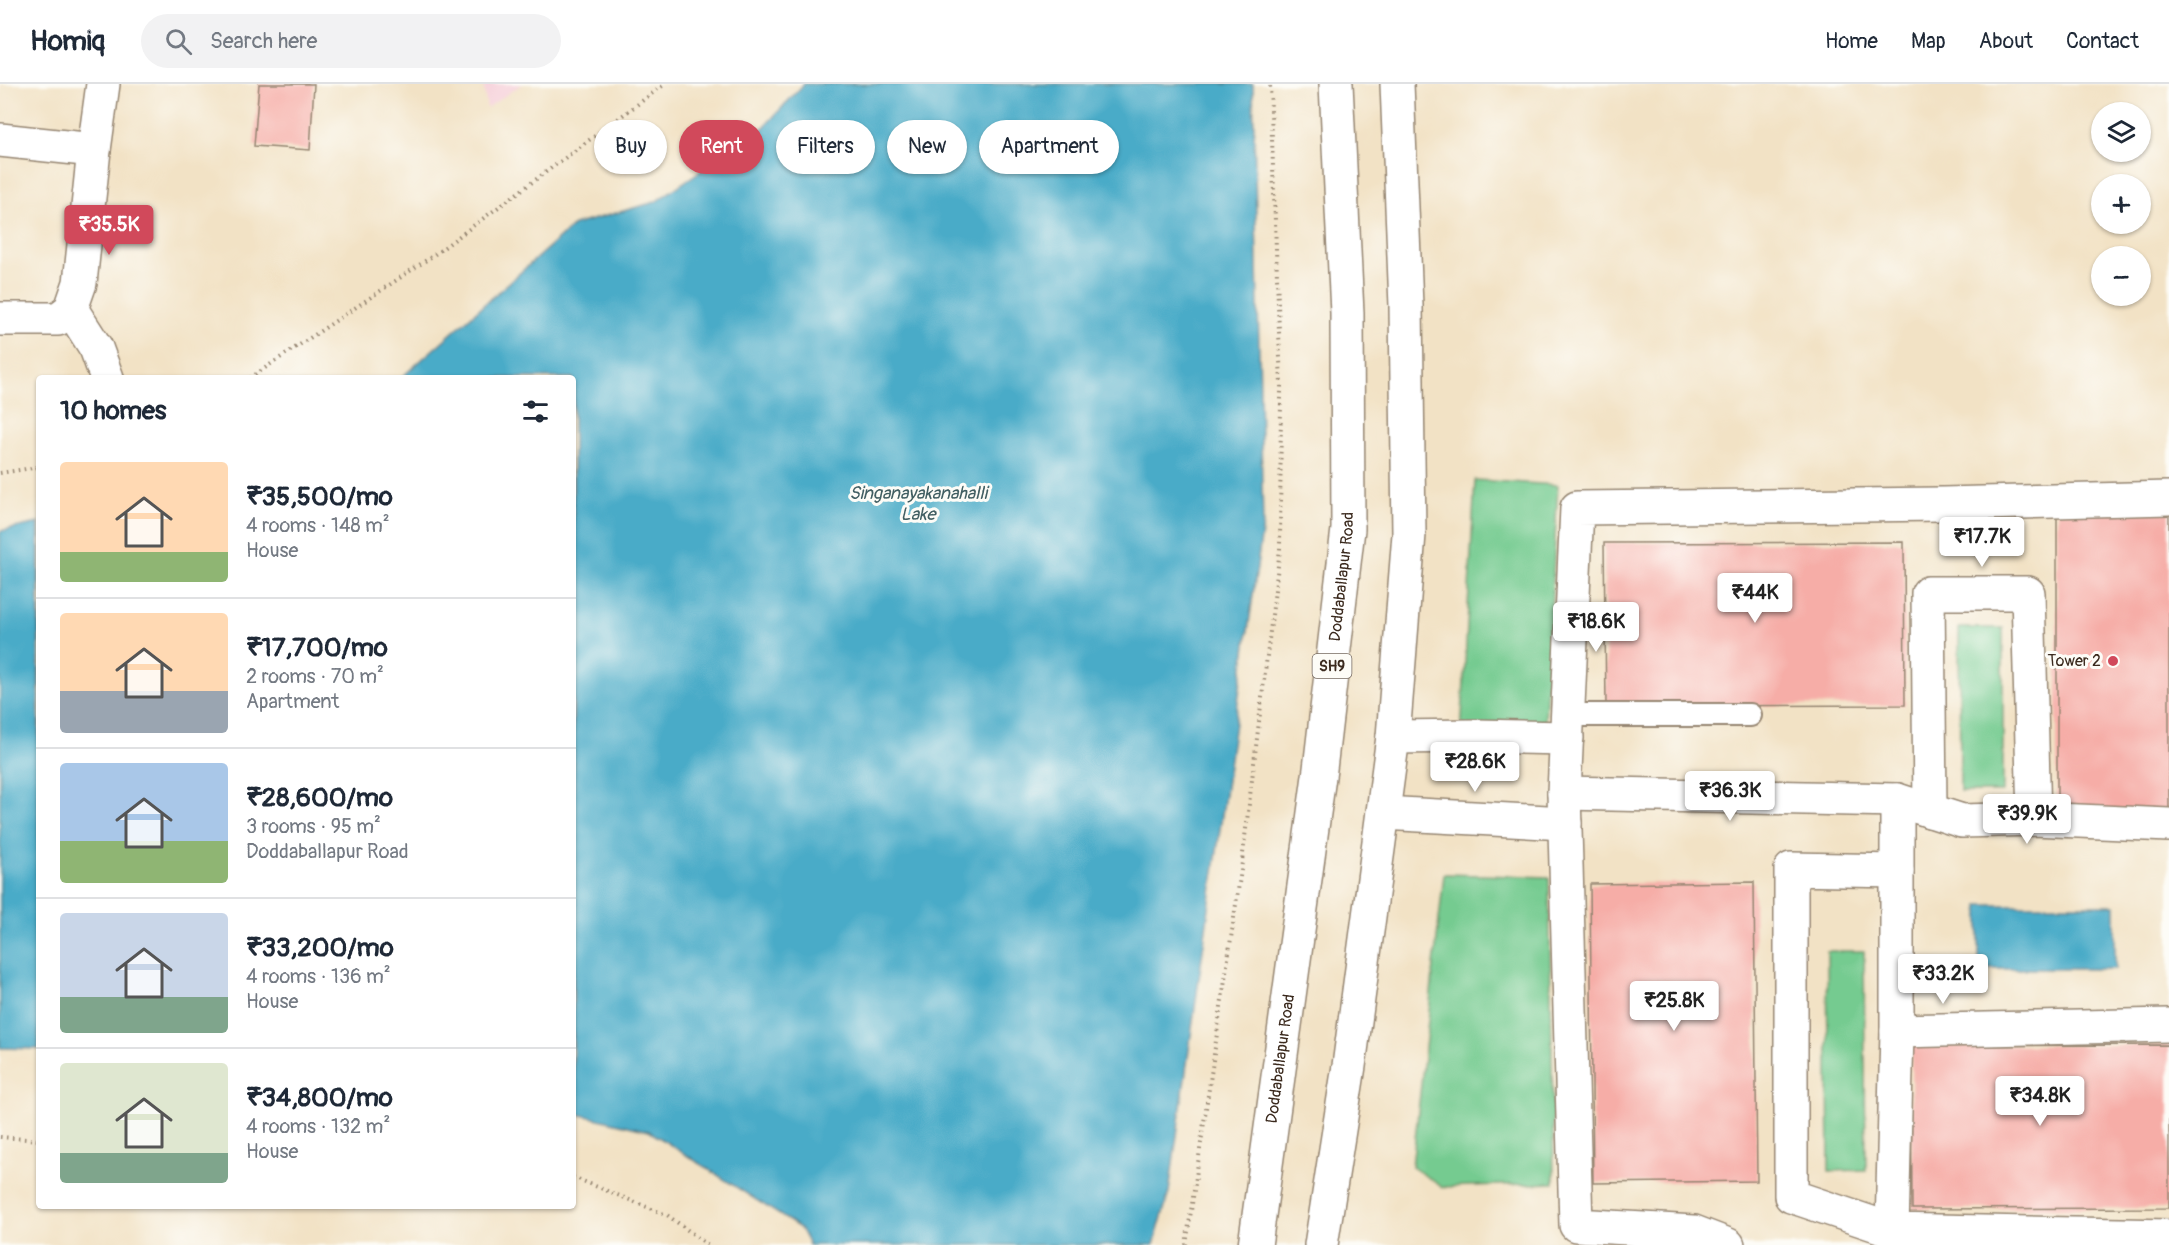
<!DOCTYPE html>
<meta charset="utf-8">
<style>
body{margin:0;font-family:Pangolin,sans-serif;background:#f2f2f3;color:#1f2937;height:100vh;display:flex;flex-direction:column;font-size:22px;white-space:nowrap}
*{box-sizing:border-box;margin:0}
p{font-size:20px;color:#747a83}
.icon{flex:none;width:33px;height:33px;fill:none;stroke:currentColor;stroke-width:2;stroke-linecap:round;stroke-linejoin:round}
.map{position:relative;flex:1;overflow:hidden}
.panel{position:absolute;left:36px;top:291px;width:540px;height:834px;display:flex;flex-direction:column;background:#fff;border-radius:6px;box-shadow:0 2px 4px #0004}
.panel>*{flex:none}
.hud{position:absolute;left:594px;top:36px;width:570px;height:54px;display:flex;gap:12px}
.buttons{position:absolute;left:2091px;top:18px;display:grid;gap:12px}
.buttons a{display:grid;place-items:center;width:60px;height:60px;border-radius:50%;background:#fff;box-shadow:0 2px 4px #0004;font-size:30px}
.price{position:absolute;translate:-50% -51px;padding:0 14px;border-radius:6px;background:#fff;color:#222;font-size:20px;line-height:39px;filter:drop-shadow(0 2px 3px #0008)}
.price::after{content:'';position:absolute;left:50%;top:36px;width:18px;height:14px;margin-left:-9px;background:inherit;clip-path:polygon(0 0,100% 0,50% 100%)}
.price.on{background:#d1495b;color:#fff}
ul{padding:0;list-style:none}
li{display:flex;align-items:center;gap:18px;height:150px;padding:0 24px}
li+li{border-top:2px solid #e0e1e3}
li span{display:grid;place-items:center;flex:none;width:168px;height:120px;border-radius:6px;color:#555}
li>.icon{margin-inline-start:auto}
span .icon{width:72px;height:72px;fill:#fffc;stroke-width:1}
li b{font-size:26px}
h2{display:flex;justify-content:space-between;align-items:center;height:72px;padding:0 24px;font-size:26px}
.tag{padding:0 21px;border-radius:27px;background:#fff;box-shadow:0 2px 4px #0004;font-size:21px;line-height:54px}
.tag.on{background:#d1495b;color:#fff}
header{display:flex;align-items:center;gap:36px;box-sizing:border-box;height:84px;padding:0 30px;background:#fff;border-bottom:2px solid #e0e1e3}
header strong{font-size:28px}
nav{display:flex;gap:33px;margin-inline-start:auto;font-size:21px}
.search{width:420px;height:54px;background:#f2f2f3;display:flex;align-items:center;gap:15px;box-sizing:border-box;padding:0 21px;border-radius:33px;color:#747a83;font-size:22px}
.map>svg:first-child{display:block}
</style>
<header>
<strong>Homiq</strong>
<div class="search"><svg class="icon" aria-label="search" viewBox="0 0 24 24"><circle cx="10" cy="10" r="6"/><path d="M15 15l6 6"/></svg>Search here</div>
<nav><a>Home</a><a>Map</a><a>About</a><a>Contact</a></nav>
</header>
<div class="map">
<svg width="2169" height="1161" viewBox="0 0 2169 1161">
<rect width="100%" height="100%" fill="#fdfcf7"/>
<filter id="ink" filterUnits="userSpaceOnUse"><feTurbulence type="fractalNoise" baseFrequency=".0167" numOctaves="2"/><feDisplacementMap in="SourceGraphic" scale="12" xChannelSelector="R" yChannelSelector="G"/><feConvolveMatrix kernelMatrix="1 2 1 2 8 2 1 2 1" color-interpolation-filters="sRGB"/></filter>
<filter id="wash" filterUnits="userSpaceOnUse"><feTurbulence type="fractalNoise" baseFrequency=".008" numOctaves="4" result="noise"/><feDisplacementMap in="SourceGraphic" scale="24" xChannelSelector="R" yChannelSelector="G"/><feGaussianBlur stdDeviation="1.35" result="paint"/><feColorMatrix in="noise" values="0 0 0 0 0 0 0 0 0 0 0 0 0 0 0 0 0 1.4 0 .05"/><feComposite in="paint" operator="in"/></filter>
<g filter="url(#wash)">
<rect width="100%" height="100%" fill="#f2e2c5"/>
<polygon fill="#f6cfd9" points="483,0 522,0 487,24"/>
<g fill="#74cb90" stroke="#587a57" stroke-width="1.5">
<polygon points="1475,396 1558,401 1544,655 1461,651"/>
<polygon points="1959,544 2003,544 2003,708 1960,708"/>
<polygon points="1444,790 1549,793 1554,1099 1442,1103 1412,1083"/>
<polygon points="1827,867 1864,867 1866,1086 1829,1087"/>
</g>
<g fill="#49abc8" stroke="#426a73" stroke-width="1.5">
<polygon points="804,0 1253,0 1263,440 1169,1108 1154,1161 809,1161 800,1144 649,1047 573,1029 573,294 401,294 574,141 655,118 764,43"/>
<polygon points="39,439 39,965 0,964 0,447"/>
<rect x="1979" y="821" width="136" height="64"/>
</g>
<g id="blocks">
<g fill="#f6ada7">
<polygon points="259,0 314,0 310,66 254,62"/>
<rect x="2057" y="428" width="112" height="298"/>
<polygon points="1904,458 1905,621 1606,622 1604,459"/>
<polygon points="1754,798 1757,1097 1593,1099 1590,800"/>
<polygon points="2169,961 2169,1124 1912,1125 1911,962"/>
</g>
</g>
</g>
<g filter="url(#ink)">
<use href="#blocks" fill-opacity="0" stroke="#968672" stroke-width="1.5"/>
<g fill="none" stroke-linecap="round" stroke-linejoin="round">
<g stroke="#968672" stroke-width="26">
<polyline id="lane" points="1568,631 1750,631"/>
</g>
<g stroke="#968672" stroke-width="36">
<g id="street">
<polyline points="0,56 94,66"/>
<polyline points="71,225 96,264 107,294"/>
<polyline points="0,235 58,235 71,225 80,199 94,66 103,0"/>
<polyline points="1393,653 1476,652 1567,654"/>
<polyline points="1564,709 1897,716 1962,737 2034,735 2169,741"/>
<polyline points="1897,716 1897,947 2169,941"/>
<polyline points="1930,727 1928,509 2028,509 2034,735"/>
<polyline points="1383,729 1565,739"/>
<polyline points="1897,947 1892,1146 2169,1152"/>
<polyline points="1892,1146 1791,1112 1791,785 1897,787"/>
<polyline points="1728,1161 1694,1148 1576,1141 1564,709 1577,424 1943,420 2169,414"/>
</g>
</g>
<g stroke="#968672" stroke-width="36">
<g id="primary">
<path id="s1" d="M 1255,1161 L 1320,685 L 1348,445 L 1347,229 L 1336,0"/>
<polyline points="1321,1161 1349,982 1393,653 1409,450 1406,222 1397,0"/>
</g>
</g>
<g stroke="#968672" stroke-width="4" stroke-dasharray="1.5 4.5" stroke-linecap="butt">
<polyline points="250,294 431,173 665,0"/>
<polyline points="0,389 39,383"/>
<polyline points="0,1053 39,1056"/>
<polyline points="573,1093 667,1131 708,1161"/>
<polyline points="1186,1161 1241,786 1280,465 1281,302 1270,0"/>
</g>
<use href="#lane" stroke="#fff" stroke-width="22"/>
<use href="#street" stroke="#fff" stroke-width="33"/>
<use href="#primary" stroke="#fff" stroke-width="33"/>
</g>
</g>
<circle fill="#d1495b" stroke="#fdfcf7" stroke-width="2" cx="2113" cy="577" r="6"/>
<g text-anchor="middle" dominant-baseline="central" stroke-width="6" stroke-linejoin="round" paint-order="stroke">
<rect fill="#fdfcf7" stroke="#75695f" stroke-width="1.5" x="1312.5" y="570" width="39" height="24" rx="4.5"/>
<g font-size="15" font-weight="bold" fill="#3b2a1e">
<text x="1332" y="582">SH9</text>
</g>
<g font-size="16" fill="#3b2a1e" stroke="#fdfcf7">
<text stroke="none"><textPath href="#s1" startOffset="674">Doddaballapur Road</textPath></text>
<text stroke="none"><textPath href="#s1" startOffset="188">Doddaballapur Road</textPath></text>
</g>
<g font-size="16" fill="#3b2a1e" stroke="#fdfcf7" text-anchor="end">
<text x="2101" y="577">Tower 2</text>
</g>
<g font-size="18" font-style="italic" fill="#415e62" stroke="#fdfcf7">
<text x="918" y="409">Singanayakanahalli<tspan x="918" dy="21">Lake</tspan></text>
</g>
</g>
</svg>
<div class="buttons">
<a><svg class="icon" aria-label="layers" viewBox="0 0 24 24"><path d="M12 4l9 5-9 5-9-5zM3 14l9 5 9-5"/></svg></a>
<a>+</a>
<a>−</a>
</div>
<b class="price on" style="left:109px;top:172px">₹35.5K</b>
<b class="price" style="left:1982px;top:484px">₹17.7K</b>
<b class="price" style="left:1755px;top:540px">₹44K</b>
<b class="price" style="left:1596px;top:569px">₹18.6K</b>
<b class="price" style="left:1475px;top:709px">₹28.6K</b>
<b class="price" style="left:1730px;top:738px">₹36.3K</b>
<b class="price" style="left:2027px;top:761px">₹39.9K</b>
<b class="price" style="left:1943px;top:921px">₹33.2K</b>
<b class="price" style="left:1674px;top:948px">₹25.8K</b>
<b class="price" style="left:2040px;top:1043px">₹34.8K</b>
<div class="hud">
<a class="tag">Buy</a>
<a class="tag on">Rent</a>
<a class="tag">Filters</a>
<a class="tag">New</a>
<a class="tag">Apartment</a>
</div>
<section class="panel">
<h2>10 homes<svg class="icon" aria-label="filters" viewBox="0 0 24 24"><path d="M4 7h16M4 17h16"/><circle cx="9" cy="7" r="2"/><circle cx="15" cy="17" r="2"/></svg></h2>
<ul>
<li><span style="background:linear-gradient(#ffd9b3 75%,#8fb573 0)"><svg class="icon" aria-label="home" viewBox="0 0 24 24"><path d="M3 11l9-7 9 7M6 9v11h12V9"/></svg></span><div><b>₹35,500/mo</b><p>4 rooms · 148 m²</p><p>House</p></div></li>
<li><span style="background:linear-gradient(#ffd9b3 65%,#9aa5b1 0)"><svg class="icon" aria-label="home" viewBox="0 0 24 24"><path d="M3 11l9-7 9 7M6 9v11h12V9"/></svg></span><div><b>₹17,700/mo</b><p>2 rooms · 70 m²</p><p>Apartment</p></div></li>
<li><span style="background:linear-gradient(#a9c7e8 65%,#8fb573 0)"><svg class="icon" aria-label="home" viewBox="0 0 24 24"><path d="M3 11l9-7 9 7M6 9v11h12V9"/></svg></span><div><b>₹28,600/mo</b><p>3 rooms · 95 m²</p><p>Doddaballapur Road</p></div></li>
<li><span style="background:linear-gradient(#c9d6e8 70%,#7fa58c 0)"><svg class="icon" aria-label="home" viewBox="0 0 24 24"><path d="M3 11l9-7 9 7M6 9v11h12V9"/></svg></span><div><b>₹33,200/mo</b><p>4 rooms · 136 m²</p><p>House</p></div></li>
<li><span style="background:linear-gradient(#dfe7d0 75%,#7fa58c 0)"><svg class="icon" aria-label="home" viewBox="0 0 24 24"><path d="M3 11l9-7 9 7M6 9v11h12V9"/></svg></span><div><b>₹34,800/mo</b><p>4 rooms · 132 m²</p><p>House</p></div></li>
</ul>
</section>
</div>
